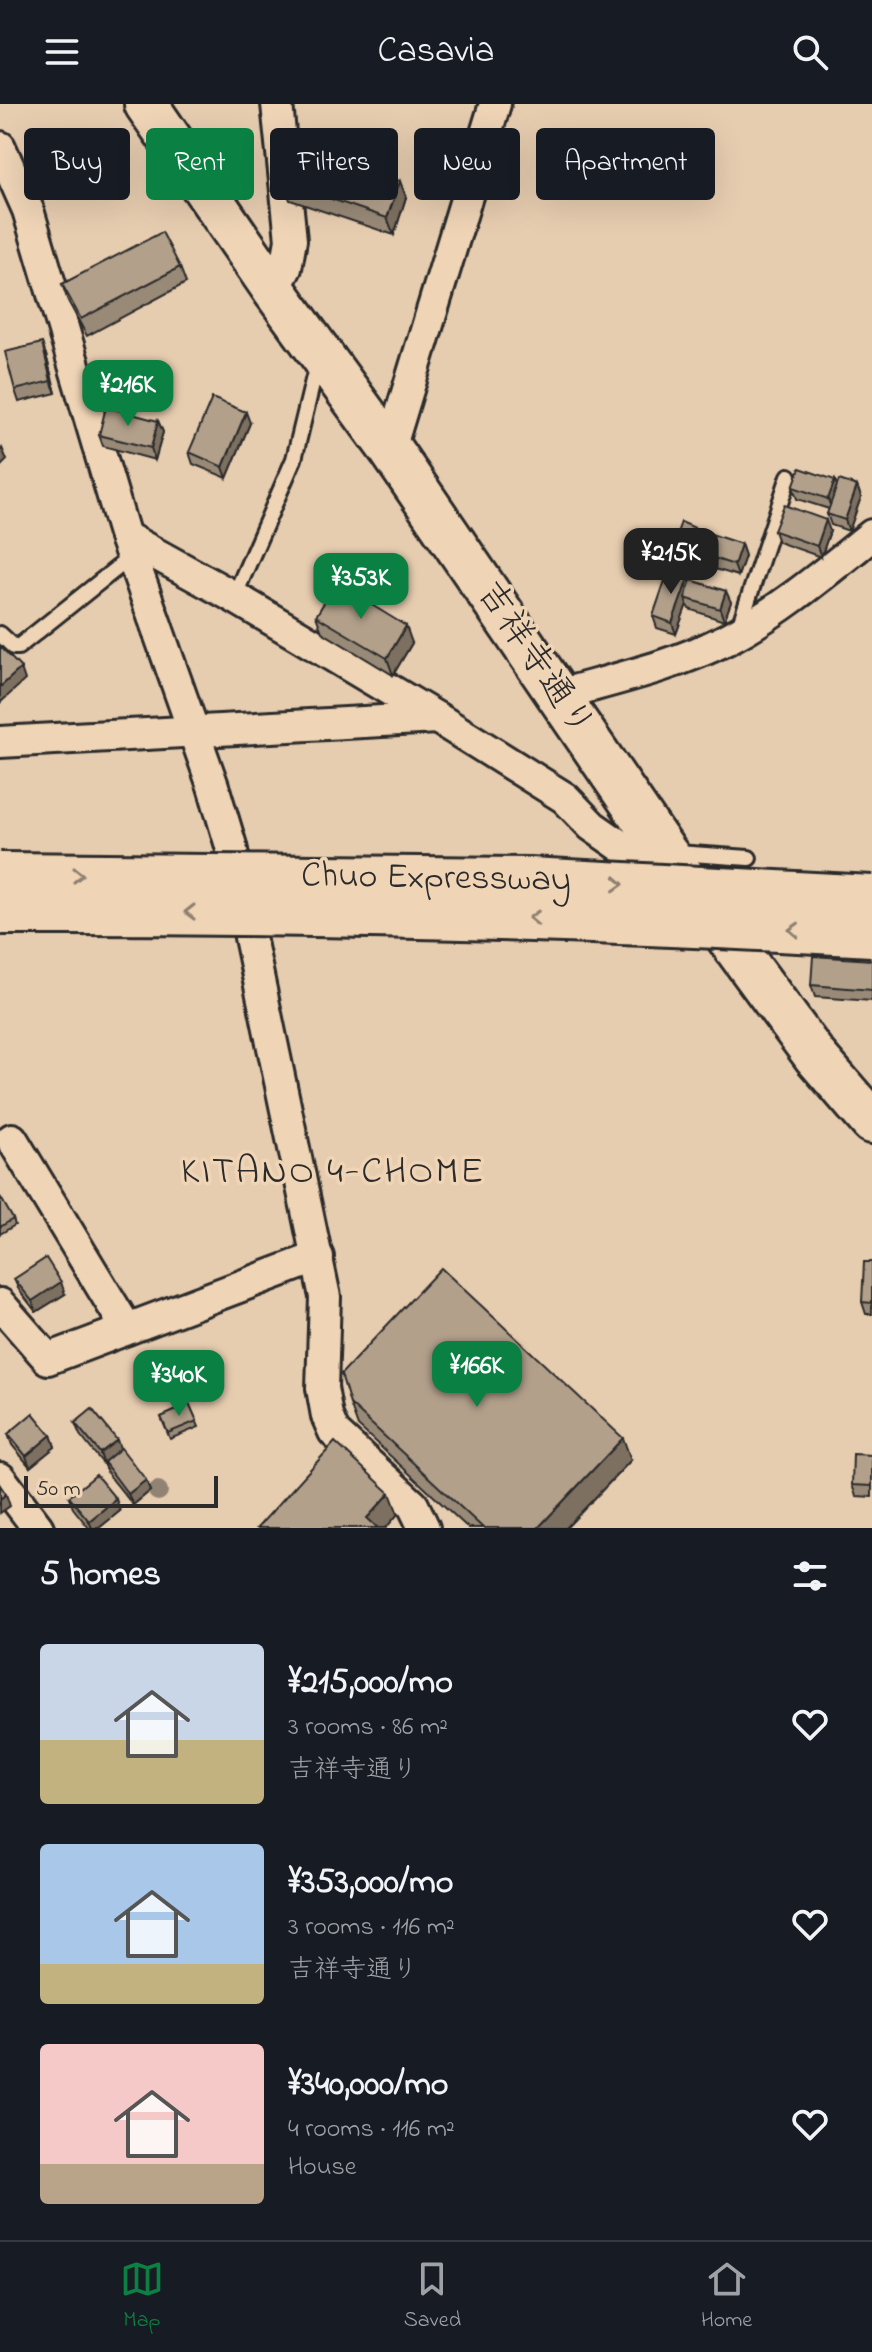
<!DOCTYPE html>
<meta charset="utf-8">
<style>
body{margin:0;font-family:"Indie Flower","Klee One",sans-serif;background:#242831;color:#f1f3f6;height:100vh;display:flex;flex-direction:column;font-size:30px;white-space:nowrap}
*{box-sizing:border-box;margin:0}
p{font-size:26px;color:#9ea1a6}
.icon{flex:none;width:44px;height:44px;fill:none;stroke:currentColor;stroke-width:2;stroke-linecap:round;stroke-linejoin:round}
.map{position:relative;height:1424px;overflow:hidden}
.details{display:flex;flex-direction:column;background:#171b24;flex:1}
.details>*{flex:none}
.top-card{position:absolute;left:24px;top:24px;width:824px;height:72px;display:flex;gap:16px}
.scale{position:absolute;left:24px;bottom:20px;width:194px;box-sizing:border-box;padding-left:8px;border:4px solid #2b2b2b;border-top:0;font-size:22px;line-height:28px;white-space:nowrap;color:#2b2b2b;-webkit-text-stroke:6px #efd4b6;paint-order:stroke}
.price{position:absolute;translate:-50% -68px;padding:0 18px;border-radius:16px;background:#0b8043;color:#fff;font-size:26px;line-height:52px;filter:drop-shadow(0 2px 4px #0008)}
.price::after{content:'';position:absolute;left:50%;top:48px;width:24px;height:18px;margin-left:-12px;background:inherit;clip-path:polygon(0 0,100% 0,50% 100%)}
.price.selected{background:#222;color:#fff}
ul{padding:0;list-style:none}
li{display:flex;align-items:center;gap:24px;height:200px;padding:0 40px}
li span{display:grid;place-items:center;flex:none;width:224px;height:160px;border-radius:8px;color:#555}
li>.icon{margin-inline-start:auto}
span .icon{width:96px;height:96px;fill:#fffc;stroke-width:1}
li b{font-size:34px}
h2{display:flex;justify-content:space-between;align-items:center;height:96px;padding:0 40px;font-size:34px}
.chip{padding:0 28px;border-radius:8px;background:#171b24;box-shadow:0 8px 32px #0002;font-size:28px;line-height:72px}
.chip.selected{background:#0b8043;color:#fff}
header{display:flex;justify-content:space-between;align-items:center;height:104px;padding:0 40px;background:#171b24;font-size:36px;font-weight:600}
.dock{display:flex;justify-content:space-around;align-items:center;height:112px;border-top:2px solid #363941;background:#171b24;font-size:22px;color:#9ea1a6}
.dock a{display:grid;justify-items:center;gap:4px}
.dock .selected{color:#0b8043}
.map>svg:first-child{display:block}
</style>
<header><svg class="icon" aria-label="menu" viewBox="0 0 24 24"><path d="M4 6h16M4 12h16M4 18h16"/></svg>Casavia<svg class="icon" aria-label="search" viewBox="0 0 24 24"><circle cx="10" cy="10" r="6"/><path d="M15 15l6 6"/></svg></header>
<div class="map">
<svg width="872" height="1424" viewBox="0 0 872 1424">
<rect width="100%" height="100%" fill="#e7cdb0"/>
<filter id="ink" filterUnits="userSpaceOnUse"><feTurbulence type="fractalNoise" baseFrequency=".0125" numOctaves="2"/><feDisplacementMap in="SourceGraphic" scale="16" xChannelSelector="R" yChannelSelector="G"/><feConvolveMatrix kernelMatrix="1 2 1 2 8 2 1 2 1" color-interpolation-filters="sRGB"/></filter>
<g filter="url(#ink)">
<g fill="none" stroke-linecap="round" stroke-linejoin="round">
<g stroke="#2b2b2b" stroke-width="20">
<g id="service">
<polyline points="234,493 294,355 317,260"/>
<polyline points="739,523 789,372"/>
<polyline points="0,530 14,543 18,543 132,452"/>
<polyline points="677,749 749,754"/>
</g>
</g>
<g stroke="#2b2b2b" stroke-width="36">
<g id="minor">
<polyline points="0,43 28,106 125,433 213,682 231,742 325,1193 322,1284 327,1312 334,1328 413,1401 424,1424"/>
<polyline points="274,186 286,164 291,136 277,0"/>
<polyline points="390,345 495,0"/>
<polyline points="125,433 234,493 437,614 565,694 592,722 625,745 665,748"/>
<path d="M 559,591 C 615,575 675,562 727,535 C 780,507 826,468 872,431"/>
<polyline points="0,638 437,614"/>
<polyline points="12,1035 127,1225"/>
<polyline points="0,1200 48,1255 318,1153"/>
<polyline points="0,1374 38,1424"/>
</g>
</g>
<g stroke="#2b2b2b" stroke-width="48">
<polyline id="secondary" points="146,0 274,186 390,345 665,748 815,952 872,1018"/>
</g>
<use href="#service" stroke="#efd4b6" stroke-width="14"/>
<use href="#minor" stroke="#efd4b6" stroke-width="30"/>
<use href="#secondary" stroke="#efd4b6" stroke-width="42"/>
<g stroke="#2b2b2b" stroke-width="50" stroke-linecap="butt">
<g id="motorway-bridge">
<polyline points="0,771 529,776 872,794"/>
<path d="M 0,808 C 291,807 581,813 872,830"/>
</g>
</g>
<use href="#motorway-bridge" stroke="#efd4b6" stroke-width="44"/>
</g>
<circle fill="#918373" cx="158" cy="1387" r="10"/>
<g fill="#998a78" stroke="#2b2b2b" stroke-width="2">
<polygon points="284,79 406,93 394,131 290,96"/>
<polygon points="180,163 186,179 87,232 68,197 62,180"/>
<polygon points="46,251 56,289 19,298 15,286"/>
<polygon points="158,317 163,328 155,356 103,342 99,331"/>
<polygon points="250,319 227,374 193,360 189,348"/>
<polygon points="837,381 857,382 861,393 849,427 831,421 827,410 829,405 797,395 793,383"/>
<polygon points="702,427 706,436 741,440 745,452 738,472 705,462 701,451 692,475 690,475 691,477 731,498 724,517 689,505 687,500 676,530 657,524 653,512 670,465 667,456"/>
<polygon points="774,427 830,427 821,453 778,438"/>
<polygon points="316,512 412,539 393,571 322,528"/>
<polygon points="872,856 872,897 815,893 811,881"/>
<polygon points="0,1095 13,1115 15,1121 0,1130"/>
<polygon points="872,1158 872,1210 866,1210 862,1198"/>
<polygon points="14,1175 65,1190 36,1208 19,1186"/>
<polygon points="188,1297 199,1323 170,1335 161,1313 177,1306"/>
<polygon points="350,1300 631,1356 566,1424 468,1424 358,1322"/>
<polygon points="75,1319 120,1345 150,1387 133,1401 108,1370 104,1361 80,1331"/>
<polygon points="8,1330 51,1331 55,1343 30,1363 12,1341"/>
<polygon points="872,1351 872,1393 856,1392 852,1381"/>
<polygon points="69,1393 120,1407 99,1424 89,1424 73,1404"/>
</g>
<g fill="#7d7061" stroke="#2b2b2b" stroke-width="2">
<polygon points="400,77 406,93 394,131 387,114"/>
<polygon points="42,239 46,251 56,289 51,277"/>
<polygon points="246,308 250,319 227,374 223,363"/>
<polygon points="158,317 163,328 155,356 151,344"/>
<polygon points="2,344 7,356 0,363 0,347"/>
<polygon points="835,376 839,387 832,407 828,395"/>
<polygon points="857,382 861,393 849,427 845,416"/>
<polygon points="826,416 830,427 821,453 817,442"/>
<polygon points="702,427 706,438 692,475 688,464"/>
<polygon points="741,440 745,452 738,472 734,461"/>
<polygon points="689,472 693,483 685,494 687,500 676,530 672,519"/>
<polygon points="726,487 731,498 724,517 720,505"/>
<polygon points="406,522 412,539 393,571 387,554"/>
<polygon points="21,564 25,576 0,599 0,583"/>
<polygon points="61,1178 65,1190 36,1208 32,1197"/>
<polygon points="51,1331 55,1343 30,1363 26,1352"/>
<polygon points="623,1334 631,1356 566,1424 538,1424"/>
<polygon points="117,1336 121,1347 104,1361 100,1349"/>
<polygon points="146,1376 150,1387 133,1401 128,1390"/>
<polygon points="390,1389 398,1410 386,1424 371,1424 367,1414"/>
<polygon points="6,1390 10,1402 0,1409 0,1395"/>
<polygon points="116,1395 120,1407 99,1424 92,1424 89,1417"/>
</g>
<g fill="#b2a08b" stroke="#2b2b2b" stroke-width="2">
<polygon points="297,42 400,77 387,114 284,79"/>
<polygon points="162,128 180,163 81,215 62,180"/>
<polygon points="42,239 51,277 15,286 5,248"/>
<polygon points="212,294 246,308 223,363 189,348"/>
<polygon points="106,303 158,317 151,344 99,331"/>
<polygon points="800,364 835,376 828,395 793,383"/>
<polygon points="839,376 857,382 845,416 827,410"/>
<polygon points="784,401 826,416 817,442 774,427"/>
<polygon points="681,418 702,427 688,464 667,456"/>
<polygon points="708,429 741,440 734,461 701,450"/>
<polygon points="669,465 689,472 672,519 653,512"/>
<polygon points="691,476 726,487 720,505 685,494"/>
<polygon points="336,479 406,522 387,554 316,512"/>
<polygon points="0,542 21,564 0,583"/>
<polygon points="813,852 872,856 872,886 811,881"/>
<polygon points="1,1094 13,1115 0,1123 0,1095"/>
<polygon points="46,1154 61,1178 32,1197 14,1175"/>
<polygon points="864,1158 872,1158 872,1199 862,1198"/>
<polygon points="441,1164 623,1334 538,1424 483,1424 350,1300 341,1270"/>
<polygon points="188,1297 197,1317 168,1329 161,1313 177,1306 175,1302"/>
<polygon points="92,1305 117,1336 100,1349 75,1319"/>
<polygon points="33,1309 51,1331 26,1352 8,1330"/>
<polygon points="335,1338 390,1389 367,1414 378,1424 257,1424"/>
<polygon points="121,1344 146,1376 128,1390 104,1358"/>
<polygon points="853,1350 872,1351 872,1382 852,1381"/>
<polygon points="96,1371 116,1395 89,1417 69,1393"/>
<polygon points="0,1381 6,1390 0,1395"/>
</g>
<defs><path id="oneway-chevron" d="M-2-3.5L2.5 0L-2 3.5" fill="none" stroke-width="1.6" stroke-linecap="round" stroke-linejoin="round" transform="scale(2)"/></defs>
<g stroke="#8d8070">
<use href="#oneway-chevron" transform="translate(78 771)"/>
<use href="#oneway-chevron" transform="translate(618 780) rotate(3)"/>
<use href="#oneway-chevron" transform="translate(190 808) rotate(180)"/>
<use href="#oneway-chevron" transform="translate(534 814) rotate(-178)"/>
<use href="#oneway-chevron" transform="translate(794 826) rotate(-177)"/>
</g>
</g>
<g text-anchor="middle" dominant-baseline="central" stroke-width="7" stroke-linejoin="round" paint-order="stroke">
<g font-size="36" fill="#2b2b2b" stroke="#efd4b6">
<text transform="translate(534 556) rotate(56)">吉祥寺通り</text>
<text transform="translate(436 775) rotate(1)">Chuo Expressway</text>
</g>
<g font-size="38" letter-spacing="2" fill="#2b2b2b" stroke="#efd4b6">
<text x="333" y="1069">KITANO 4-CHOME</text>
</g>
</g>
</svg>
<div class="scale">50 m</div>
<b class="price" style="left:128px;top:324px">¥216K</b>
<b class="price selected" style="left:671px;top:492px">¥215K</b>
<b class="price" style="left:361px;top:517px">¥353K</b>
<b class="price" style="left:477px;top:1305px">¥166K</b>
<b class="price" style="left:179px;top:1314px">¥340K</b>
<div class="top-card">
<a class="chip">Buy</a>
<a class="chip selected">Rent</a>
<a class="chip">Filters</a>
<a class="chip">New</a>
<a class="chip">Apartment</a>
</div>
</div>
<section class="details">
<h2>5 homes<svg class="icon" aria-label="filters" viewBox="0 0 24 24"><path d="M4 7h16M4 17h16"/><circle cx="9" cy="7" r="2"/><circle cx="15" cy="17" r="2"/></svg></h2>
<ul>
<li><span style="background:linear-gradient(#c9d6e8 60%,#c2b280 0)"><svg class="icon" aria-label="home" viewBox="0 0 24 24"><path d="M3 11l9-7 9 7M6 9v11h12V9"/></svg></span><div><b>¥215,000/mo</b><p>3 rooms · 86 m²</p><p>吉祥寺通り</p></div><svg class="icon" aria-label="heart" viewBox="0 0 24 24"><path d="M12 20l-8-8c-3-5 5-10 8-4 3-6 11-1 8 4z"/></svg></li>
<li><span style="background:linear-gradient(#a9c7e8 75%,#c2b280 0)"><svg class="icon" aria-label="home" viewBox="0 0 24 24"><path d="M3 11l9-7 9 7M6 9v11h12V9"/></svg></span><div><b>¥353,000/mo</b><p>3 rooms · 116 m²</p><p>吉祥寺通り</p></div><svg class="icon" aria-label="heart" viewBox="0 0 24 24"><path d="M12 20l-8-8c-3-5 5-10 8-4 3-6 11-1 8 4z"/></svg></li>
<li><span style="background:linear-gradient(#f6c9c9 75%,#b9a48a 0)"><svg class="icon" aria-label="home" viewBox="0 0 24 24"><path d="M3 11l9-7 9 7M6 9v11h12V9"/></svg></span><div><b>¥340,000/mo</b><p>4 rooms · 116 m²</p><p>House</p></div><svg class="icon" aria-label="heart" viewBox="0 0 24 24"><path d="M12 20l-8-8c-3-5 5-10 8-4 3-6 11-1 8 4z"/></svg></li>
</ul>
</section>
<nav class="dock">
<a class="selected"><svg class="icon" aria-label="map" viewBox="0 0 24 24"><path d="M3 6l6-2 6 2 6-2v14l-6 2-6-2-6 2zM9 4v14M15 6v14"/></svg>Map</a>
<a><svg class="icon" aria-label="saved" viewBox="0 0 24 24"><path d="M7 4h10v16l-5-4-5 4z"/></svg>Saved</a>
<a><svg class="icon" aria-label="home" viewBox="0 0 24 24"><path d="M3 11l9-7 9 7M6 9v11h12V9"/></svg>Home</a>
</nav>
